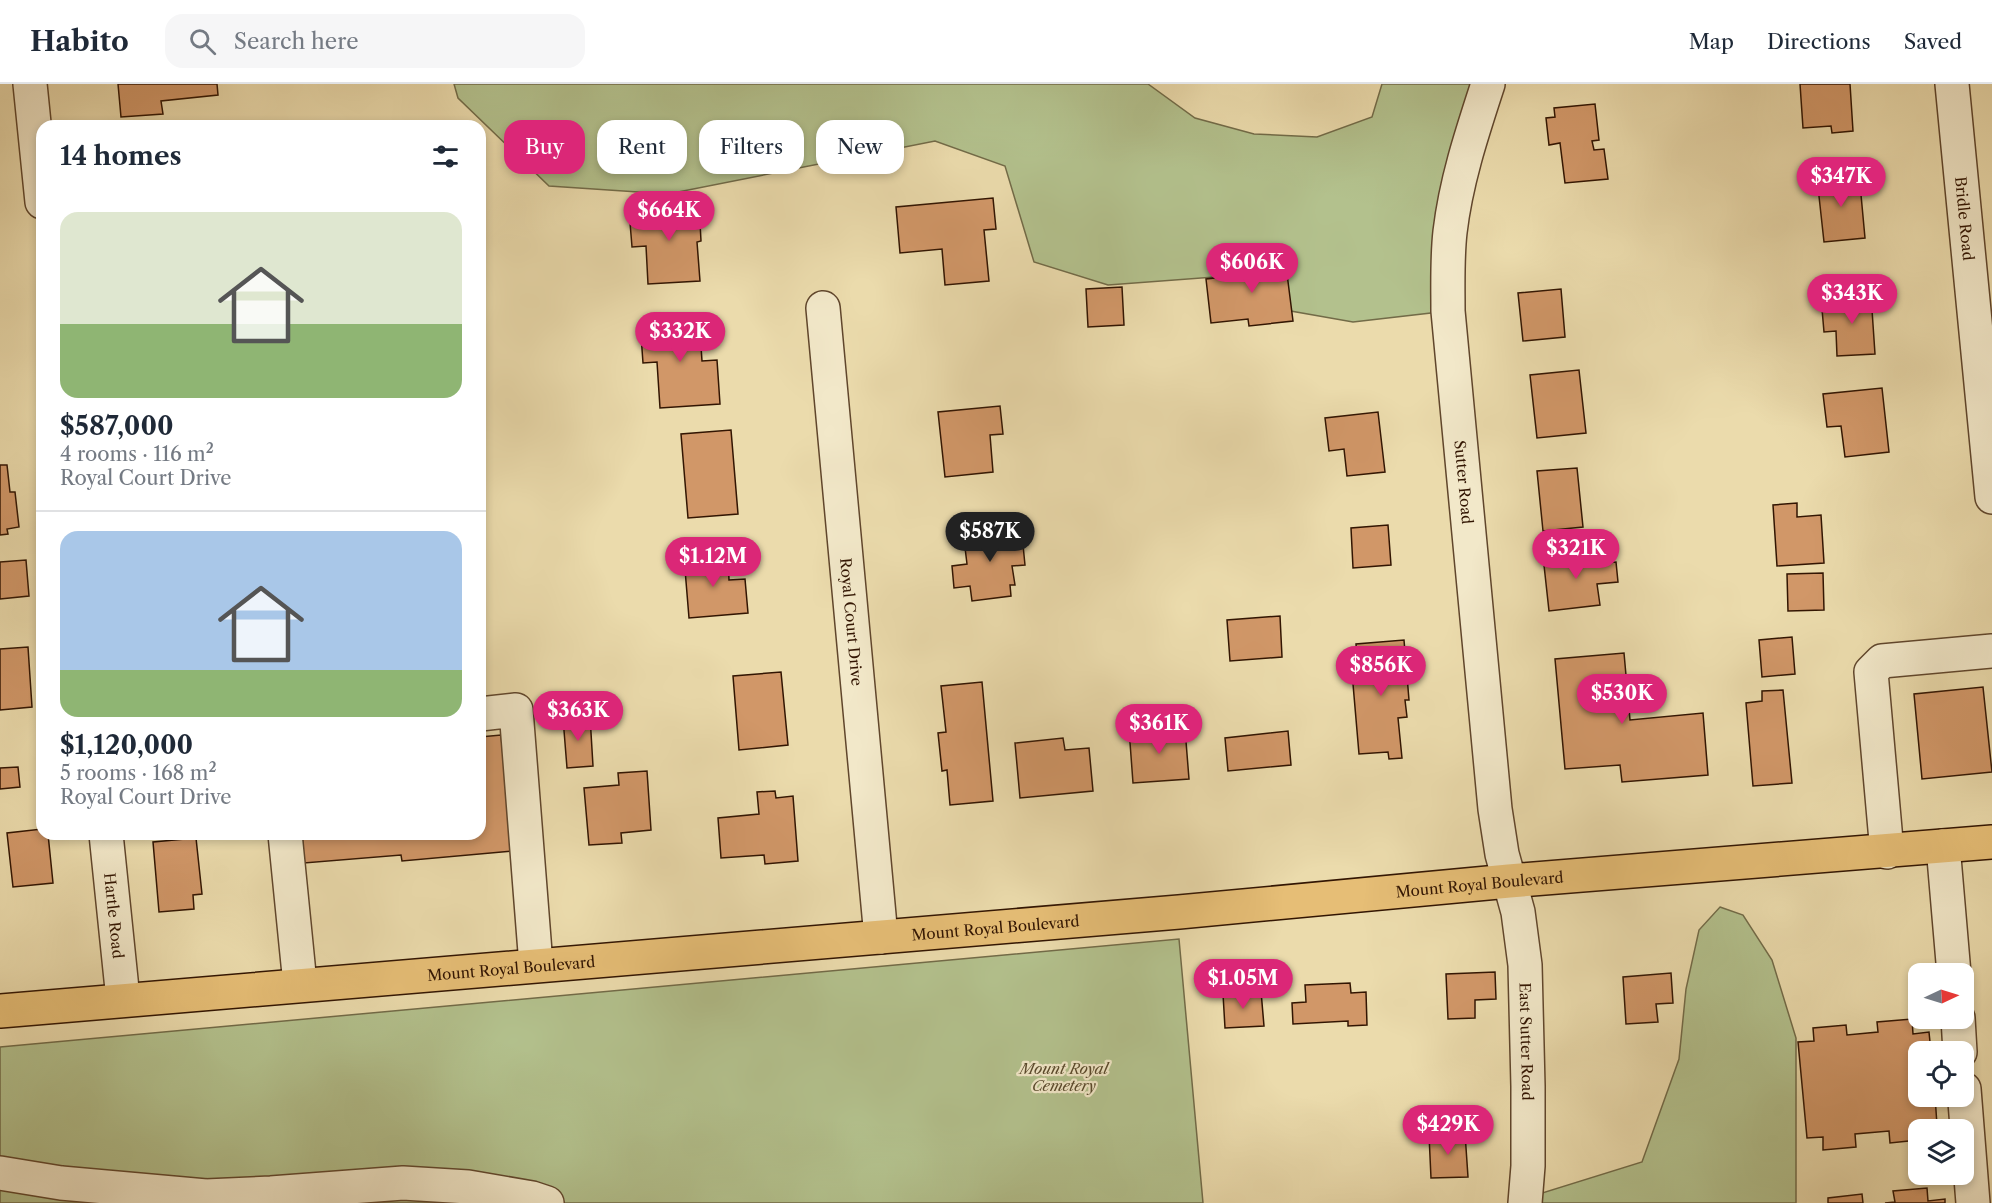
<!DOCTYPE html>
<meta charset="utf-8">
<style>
body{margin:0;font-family:"Libre Caslon Text",serif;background:#f6f6f7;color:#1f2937;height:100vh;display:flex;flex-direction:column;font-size:22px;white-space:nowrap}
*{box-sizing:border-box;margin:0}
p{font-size:20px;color:#747a83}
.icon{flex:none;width:33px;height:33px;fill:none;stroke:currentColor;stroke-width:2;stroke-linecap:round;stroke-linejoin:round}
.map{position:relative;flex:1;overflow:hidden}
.sheet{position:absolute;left:36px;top:36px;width:450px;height:720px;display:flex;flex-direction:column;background:#fff;border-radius:18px;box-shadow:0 3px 9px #0003}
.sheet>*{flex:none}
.banner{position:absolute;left:504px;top:36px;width:570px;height:54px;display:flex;gap:12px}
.needle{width:39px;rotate:86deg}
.buttons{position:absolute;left:1908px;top:879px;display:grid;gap:12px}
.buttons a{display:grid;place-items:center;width:66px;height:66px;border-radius:12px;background:#fff;box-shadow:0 3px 9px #0003;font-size:30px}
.price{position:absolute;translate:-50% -51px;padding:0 14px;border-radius:21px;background:#db2777;color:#fff;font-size:20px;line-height:39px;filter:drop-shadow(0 2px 3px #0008)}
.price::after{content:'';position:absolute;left:50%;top:36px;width:18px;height:14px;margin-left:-9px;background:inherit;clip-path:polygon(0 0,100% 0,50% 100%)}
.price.selected{background:#222;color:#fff}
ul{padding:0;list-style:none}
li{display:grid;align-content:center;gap:12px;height:318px;padding:0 24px}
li+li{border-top:2px solid #e0e1e3}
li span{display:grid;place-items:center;height:186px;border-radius:18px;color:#555}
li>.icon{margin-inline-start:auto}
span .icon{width:108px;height:108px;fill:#fffc;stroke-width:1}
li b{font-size:26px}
h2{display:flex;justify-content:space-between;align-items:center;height:72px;padding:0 24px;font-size:26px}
.pill{padding:0 21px;border-radius:18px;background:#fff;box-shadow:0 3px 9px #0003;font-size:21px;line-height:54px}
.pill.selected{background:#db2777;color:#fff}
header{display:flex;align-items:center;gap:36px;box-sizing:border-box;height:84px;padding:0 30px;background:#fff;border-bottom:2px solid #e0e1e3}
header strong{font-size:28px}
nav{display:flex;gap:33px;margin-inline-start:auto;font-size:21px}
.search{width:420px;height:54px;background:#f6f6f7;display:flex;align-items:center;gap:15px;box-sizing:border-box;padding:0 21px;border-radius:18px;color:#747a83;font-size:22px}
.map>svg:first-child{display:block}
</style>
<header>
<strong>Habito</strong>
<div class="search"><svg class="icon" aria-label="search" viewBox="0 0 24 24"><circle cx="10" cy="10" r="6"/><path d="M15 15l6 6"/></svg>Search here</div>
<nav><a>Map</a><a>Directions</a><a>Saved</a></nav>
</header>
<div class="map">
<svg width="1992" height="1119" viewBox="0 0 1992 1119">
<rect width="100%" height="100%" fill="#ebdbac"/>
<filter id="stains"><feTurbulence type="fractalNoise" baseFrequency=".00333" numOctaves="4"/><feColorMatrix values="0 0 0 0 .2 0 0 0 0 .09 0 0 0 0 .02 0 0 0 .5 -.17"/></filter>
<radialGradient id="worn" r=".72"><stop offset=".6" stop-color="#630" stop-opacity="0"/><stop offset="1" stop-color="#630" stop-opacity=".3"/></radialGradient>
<g fill="#b3c18d" stroke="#726b48" stroke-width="1.5">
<polygon points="454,0 1148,0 1195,34 1254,50 1317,53 1372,33 1382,0 1488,0 1448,227 1353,238 1285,226 1241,191 1108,201 1034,178 1005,82 935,57 668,110 549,102 458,14"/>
<polygon points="1720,823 1743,831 1772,876 1796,954 1796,1119 1525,1119 1526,1114 1642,1078 1679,975 1686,905 1699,846"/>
<polygon points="1179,855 1203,1119 0,1119 0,963"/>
</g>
<g fill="#d19768" stroke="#321502" stroke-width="1.5">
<polygon points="118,0 217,0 218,11 161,17 163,30 121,33"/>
<polygon points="1800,0 1850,0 1853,47 1832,49 1831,42 1803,44"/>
<polygon points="1595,20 1599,56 1592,57 1594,66 1604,65 1608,95 1565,99 1560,59 1549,61 1546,34 1555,33 1554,24"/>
<polygon points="1859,89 1865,154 1824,158 1817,94"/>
<polygon points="993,114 996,145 984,146 989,197 945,201 942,165 900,169 896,123"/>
<polygon points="699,121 701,157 697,158 700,197 648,200 646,162 632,163 629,126"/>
<polygon points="1285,174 1293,237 1249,242 1248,235 1211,239 1206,195 1241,191 1240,179"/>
<polygon points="1122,203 1124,241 1088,243 1086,205"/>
<polygon points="1561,205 1565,253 1523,257 1518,209"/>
<polygon points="1871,211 1875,270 1837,272 1836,247 1824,248 1822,225 1837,224 1836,213"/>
<polygon points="699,233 702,277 717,276 720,320 660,324 657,278 643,279 640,237"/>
<polygon points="1579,286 1586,349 1537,354 1530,291"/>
<polygon points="1882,304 1889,368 1845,373 1841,342 1827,343 1823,310"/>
<polygon points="1000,322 1003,350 990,351 993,388 945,393 938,328"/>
<polygon points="1378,328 1385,388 1347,392 1344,365 1329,367 1325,334"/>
<polygon points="731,346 738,430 688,434 681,350"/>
<polygon points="0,381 7,381 10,408 15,408 19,443 7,445 8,450 0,451"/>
<polygon points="1577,384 1583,443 1543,447 1537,387"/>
<polygon points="1797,419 1797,433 1821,431 1824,479 1777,482 1773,421"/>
<polygon points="1388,441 1391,481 1353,484 1351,444"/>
<polygon points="1010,442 1011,452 1022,451 1025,481 1012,482 1015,501 1010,501 1011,512 972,517 970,502 954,504 952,482 967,480 963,447"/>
<polygon points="1594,466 1596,480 1616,478 1618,498 1597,500 1600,521 1549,527 1543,472"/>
<polygon points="728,470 729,496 745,495 748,529 689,534 684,473"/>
<polygon points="26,476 29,512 0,515 0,478"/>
<polygon points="1823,489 1824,526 1788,527 1787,490"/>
<polygon points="1280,532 1282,573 1230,577 1227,536"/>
<polygon points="1792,553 1795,590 1762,593 1759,556"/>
<polygon points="1404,556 1409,616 1405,616 1407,633 1398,634 1402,674 1389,675 1388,668 1359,670 1353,600 1359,600 1356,560"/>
<polygon points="28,563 32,623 0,626 0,565"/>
<polygon points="1624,569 1630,636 1703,629 1708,691 1622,698 1620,681 1565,685 1555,575"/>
<polygon points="781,588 788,661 739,666 733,592"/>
<polygon points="982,598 993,717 950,721 947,686 942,687 938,649 946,648 941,602"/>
<polygon points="1983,603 1992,688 1922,695 1914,610"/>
<polygon points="1783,606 1792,699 1753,702 1746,619 1762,617 1762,607"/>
<polygon points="590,632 593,682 567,684 563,634"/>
<polygon points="1155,644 1155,647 1185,645 1189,695 1133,699 1129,645"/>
<polygon points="1288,647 1291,681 1228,687 1225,654"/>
<polygon points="501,651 512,767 402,777 401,771 304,779 302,750 480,750 480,653"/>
<polygon points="1063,654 1065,666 1089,664 1093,707 1020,714 1015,659"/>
<polygon points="18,683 20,703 0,705 0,684"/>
<polygon points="647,687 651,746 621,749 622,759 589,761 584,704 619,701 618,689"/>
<polygon points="775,707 776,714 793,712 798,777 765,780 764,771 721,774 718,734 759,730 757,708"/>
<polygon points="42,745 42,750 48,750 53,799 13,803 7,749"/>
<polygon points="196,754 202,810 193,811 194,825 159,828 153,758"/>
<polygon points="1495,888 1496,915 1475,916 1475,934 1448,935 1446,890"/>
<polygon points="1671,889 1673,919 1656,920 1658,938 1626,940 1623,893"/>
<polygon points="1350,899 1351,909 1366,908 1367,941 1348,942 1348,937 1293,940 1292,919 1306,918 1305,901"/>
<polygon points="1261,907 1264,942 1225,944 1223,910"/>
<polygon points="1912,935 1913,950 1929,948 1931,968 1918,968 1918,1012 1935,1012 1937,1041 1922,1043 1922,1046 1918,1046 1918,1056 1890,1059 1889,1047 1855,1050 1856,1063 1823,1066 1823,1053 1807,1054 1798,958 1814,957 1813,944 1846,941 1847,951 1878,948 1877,938"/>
<polygon points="1465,1049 1468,1093 1431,1094 1429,1051"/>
<polygon points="1927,1104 1928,1117 1945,1115 1945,1119 1885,1119 1895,1118 1893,1107"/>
<polygon points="1862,1110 1863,1119 1828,1119 1828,1114"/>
</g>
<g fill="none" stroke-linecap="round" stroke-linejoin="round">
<g stroke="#60462c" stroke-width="36">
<g id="minor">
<polyline points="30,0 42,118"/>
<path id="s1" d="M 1488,0 C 1472,49 1456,97 1450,148 C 1447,175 1448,201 1448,227 L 1495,725 L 1502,770 L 1518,828 L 1525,881 L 1528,1002 L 1528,1082 L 1525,1119"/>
<path id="s2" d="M 1952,0 L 1992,413"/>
<path id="s3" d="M 823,224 L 881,853"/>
<polyline points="480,630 516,626 536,881"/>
<path id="s4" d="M 106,750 L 123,915"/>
<polyline points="285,750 300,900"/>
<polyline points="1943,762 1954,890"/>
<polyline points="1887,768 1871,588 1882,577 1992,567"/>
<polyline points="1958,934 1960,968"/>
<polyline points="1964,1005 1973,1119"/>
<polyline points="0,1089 61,1099 206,1112 271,1109 403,1099 468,1103 532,1114 547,1119"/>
</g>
</g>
<g stroke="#321502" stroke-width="36">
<g id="major">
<path id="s5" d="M 0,927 L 1179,828 L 1509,797 L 1992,758"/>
</g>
</g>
<use href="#minor" stroke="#f2e8c9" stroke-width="33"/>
<use href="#major" stroke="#e6be76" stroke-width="33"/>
</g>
<g text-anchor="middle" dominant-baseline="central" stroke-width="4.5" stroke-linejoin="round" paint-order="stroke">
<g font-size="15" fill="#321502" stroke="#f2e8c9">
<text stroke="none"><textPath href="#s2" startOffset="135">Bridle Road</textPath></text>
<text stroke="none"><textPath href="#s1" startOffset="404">Sutter Road</textPath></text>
<text stroke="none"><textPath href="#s3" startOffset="315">Royal Court Drive</textPath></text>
<text stroke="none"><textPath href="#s5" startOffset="1485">Mount Royal Boulevard</textPath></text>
<text stroke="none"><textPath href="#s4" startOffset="82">Hartle Road</textPath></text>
<text stroke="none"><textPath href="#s5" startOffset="999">Mount Royal Boulevard</textPath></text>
<text stroke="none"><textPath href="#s5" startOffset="513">Mount Royal Boulevard</textPath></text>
<text stroke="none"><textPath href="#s1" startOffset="968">East Sutter Road</textPath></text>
</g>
<g font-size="15" font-style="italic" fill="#59492c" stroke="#f2e8c9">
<text x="1064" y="984">Mount Royal<tspan x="1064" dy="17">Cemetery</tspan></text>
</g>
</g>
<rect width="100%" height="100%" filter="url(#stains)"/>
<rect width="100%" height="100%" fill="url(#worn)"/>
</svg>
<div class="buttons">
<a><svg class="needle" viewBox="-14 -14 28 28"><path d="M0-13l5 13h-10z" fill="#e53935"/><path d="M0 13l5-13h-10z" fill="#747a83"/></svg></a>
<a><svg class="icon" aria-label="locate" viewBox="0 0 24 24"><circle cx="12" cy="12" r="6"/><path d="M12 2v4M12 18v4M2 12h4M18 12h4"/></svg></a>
<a><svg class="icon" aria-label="layers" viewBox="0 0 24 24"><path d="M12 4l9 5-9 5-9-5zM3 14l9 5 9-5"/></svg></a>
</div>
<b class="price" style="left:1841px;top:124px">$347K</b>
<b class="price" style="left:669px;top:158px">$664K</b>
<b class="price" style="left:1252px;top:210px">$606K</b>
<b class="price" style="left:1852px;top:241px">$343K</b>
<b class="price" style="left:680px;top:279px">$332K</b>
<b class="price selected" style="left:990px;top:479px">$587K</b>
<b class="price" style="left:1576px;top:496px">$321K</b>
<b class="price" style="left:713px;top:504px">$1.12M</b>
<b class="price" style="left:1381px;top:613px">$856K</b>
<b class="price" style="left:1622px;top:641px">$530K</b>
<b class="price" style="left:578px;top:658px">$363K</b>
<b class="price" style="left:1159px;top:671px">$361K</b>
<b class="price" style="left:1243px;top:926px">$1.05M</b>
<b class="price" style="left:1448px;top:1072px">$429K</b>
<div class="banner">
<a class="pill selected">Buy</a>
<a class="pill">Rent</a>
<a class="pill">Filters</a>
<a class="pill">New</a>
</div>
<section class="sheet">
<h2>14 homes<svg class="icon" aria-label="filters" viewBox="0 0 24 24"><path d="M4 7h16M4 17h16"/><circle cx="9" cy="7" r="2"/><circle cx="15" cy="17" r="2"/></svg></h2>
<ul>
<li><span style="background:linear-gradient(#dfe7d0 60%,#8fb573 0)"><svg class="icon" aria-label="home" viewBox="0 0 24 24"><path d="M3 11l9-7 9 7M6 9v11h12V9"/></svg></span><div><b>$587,000</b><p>4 rooms · 116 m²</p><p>Royal Court Drive</p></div></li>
<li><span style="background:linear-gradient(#a9c7e8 75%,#8fb573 0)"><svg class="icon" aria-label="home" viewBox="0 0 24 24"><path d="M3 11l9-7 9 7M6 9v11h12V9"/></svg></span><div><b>$1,120,000</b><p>5 rooms · 168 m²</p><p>Royal Court Drive</p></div></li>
</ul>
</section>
</div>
